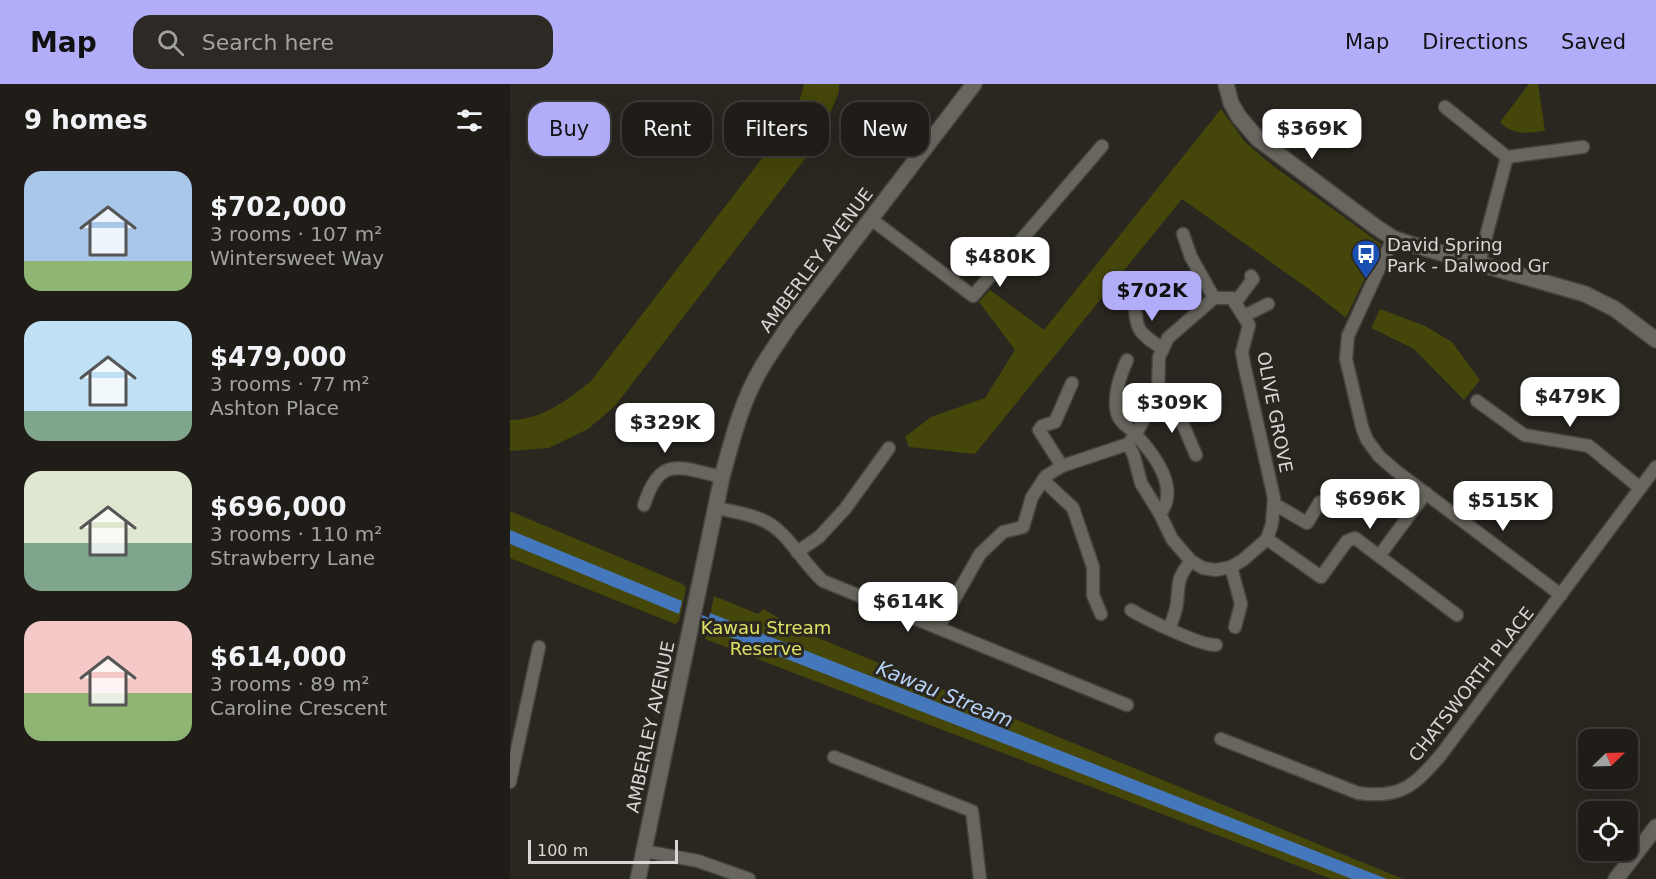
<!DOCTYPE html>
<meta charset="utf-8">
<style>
body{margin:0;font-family:"DejaVu Sans",sans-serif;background:#2d2a26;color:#f1f3f6;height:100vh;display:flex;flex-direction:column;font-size:22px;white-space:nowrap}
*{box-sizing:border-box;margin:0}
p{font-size:20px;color:#a2a2a2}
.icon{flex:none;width:33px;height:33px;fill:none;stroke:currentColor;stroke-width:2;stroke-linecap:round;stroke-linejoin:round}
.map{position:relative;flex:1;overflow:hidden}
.details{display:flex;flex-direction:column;background:#201d19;width:510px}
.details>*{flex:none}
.top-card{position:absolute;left:18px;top:18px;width:570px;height:54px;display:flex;gap:12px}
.needle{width:39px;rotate:67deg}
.buttons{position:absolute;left:1068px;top:645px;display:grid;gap:12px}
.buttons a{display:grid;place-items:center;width:60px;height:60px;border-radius:12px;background:#201d19;box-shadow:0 6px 24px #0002,0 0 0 2px #3d3b38;font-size:30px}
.scale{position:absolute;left:18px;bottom:15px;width:150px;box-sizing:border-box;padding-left:6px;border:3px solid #d9d7d3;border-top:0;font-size:16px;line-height:21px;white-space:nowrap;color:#d9d7d3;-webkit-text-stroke:4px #2a2721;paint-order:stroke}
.price{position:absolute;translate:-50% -51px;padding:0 14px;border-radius:12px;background:#fff;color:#222;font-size:20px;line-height:39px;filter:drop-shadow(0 2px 3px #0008)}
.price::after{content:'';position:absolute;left:50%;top:36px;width:18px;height:14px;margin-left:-9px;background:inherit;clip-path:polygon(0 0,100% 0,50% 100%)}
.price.current{background:#b2adf9;color:#111}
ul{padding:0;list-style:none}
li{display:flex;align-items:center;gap:18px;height:150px;padding:0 24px}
li span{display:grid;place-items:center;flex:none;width:168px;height:120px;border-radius:18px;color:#555}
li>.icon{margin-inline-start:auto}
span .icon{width:72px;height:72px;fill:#fffc;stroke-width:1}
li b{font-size:26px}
h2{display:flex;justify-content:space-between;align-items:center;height:72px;padding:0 24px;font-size:26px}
.tag{padding:0 21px;border-radius:18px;background:#201d19;box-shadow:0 6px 24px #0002,0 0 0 2px #3d3b38;font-size:21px;line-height:54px}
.tag.current{background:#b2adf9;color:#111}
header{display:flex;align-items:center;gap:36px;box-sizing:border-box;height:84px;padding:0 30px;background:#b2adf9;color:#111}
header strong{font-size:28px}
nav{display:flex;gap:33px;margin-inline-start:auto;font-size:21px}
.search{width:420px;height:54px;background:#2d2a26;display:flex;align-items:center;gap:15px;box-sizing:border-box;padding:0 21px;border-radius:18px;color:#a2a2a2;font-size:22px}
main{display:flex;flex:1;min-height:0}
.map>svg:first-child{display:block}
</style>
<header>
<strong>Map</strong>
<div class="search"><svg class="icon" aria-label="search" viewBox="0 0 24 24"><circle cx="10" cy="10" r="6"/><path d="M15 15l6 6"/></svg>Search here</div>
<nav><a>Map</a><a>Directions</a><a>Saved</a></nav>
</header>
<main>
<section class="details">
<h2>9 homes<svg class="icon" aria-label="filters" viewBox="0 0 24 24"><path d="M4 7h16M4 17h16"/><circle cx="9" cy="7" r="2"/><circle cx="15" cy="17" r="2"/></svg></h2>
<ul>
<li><span style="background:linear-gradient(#a9c7e8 75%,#8fb573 0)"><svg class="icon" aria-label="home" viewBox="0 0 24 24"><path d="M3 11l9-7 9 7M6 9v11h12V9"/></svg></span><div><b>$702,000</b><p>3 rooms · 107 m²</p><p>Wintersweet Way</p></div></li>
<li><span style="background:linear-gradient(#bfe0f5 75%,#7fa58c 0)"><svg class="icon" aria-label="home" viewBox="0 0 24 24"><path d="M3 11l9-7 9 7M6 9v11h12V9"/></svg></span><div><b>$479,000</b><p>3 rooms · 77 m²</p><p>Ashton Place</p></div></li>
<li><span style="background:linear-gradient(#dfe7d0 60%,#7fa58c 0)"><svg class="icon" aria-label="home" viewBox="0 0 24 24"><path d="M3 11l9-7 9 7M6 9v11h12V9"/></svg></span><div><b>$696,000</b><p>3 rooms · 110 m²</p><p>Strawberry Lane</p></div></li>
<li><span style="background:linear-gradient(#f6c9c9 60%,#8fb573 0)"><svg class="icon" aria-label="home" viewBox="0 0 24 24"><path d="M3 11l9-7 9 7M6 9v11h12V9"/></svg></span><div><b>$614,000</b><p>3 rooms · 89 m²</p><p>Caroline Crescent</p></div></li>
</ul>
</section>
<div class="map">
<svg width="1146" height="795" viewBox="0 0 1146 795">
<rect width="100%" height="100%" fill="#2a2721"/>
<g fill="#454609">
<path d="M 294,0 L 329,0 L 329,8 L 308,58 L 105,322 L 78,345 L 39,364 L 0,367 L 0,336 C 32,336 57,316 81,297 L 286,30 Z"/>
<path d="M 1019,0 L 1028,0 L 1035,47 C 1017,49 1003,52 990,38 Z"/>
<polygon points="711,25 735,58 762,81 871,160 836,234 803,208 672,115 465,370 399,363 395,353 421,333 475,314 505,266 469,218 480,206 534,246"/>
<polygon points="870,225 915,242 942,258 970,296 954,316 904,265 861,244"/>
<polygon points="0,427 173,500 176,504 169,537 165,540 0,474"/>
<polygon points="204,512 248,530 253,525 289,546 893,795 822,795 195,555"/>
</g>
<g fill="#47b">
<polygon points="0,446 172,517 169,530 0,460"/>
<polygon points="200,529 877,795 842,795 197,544"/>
</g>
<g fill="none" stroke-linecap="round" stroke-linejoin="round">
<polyline stroke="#47b" stroke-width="3" points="189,531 202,537"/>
<g stroke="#46443f" stroke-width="15">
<g id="minor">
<polyline points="935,23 997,73 1073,63"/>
<polyline points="361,135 463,212 592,62"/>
<polyline points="673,150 681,173 704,214"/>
<polyline points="883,154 838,252 836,275 852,343 857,356 869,372 886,387 1051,511"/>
<polyline points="969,179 997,73"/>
<path d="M 624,215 C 627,247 626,247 653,265"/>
<polyline points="725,219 743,195 741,192"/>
<polyline points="734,232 758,220"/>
<path d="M 617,276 C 610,292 603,311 607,329 C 609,338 619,343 625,350 C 644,370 670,404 650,430"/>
<polyline points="967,317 1014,351 1079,362 1130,404"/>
<polyline points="641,325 671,336 686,371"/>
<polyline points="552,382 529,346 532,342 545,338 562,299"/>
<polyline points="533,396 563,424 583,483 583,511 591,530"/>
<polyline points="764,420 797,439 810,418"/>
<path d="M 134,421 C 150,370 170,384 212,393"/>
<path d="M 207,424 C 228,429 252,431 269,447 C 286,462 296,482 313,497 L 617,621"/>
<polyline points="757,455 811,493 837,457 845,454 947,531"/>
<polyline points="287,468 309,453 335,425 379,364"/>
<polyline points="869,472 916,409"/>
<polyline points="721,483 731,520 725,543"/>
<path d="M 621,526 C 636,535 691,562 706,561"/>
<polyline points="428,544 470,470 493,448 513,443 522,413 536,392 552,382 618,360 626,350 648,309 649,273 658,254 704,214 722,214 739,241 732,268 734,280 764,414 762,440 757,455 733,476 721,483 706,486 693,484 681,477 662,455 650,430 631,399 624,372 618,360"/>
<path d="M 660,544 C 662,536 666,528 667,519 C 669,498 667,494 681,477"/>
<path d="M 711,655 L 848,709 C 890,715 904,702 930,672 L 1146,383"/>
<polyline points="324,673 462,727 470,795"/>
<polyline points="0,698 29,563"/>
<polyline points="134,767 188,777 239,795"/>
</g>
</g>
<g stroke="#46443f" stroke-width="18">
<g id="tertiary">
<polyline points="716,0 721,19 729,33 748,55 866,143 883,154 900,160 1075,210 1105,225 1146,256"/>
<path d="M 128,795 L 212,393 C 222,356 232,316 252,283 C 260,269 270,256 278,243 L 464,0"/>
<polyline points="1106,795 1146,743"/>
</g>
</g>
<use href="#minor" stroke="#69665f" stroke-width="12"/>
<use href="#tertiary" stroke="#69665f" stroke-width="15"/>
</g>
<defs>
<g id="bus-pin" transform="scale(1.5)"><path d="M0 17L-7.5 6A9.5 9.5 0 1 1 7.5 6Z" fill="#1a4fb4" stroke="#2a2721"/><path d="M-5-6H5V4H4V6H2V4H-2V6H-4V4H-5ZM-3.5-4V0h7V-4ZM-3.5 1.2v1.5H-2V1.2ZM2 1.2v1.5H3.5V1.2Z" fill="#fff"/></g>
</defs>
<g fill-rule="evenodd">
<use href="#bus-pin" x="856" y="170"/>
</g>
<g text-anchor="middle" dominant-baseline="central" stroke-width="6" stroke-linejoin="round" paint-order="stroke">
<g font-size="18" fill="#d9d7d3" stroke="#2a2721" text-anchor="start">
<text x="877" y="160">David Spring<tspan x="877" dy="21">Park - Dalwood Gr</tspan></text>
</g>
<g font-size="18" fill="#d9d7d3" stroke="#2a2721">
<text transform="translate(306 176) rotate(-53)">AMBERLEY AVENUE</text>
<text transform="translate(765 328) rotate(79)">OLIVE GROVE</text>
<text transform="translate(961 600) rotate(-52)">CHATSWORTH PLACE</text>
<text transform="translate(140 643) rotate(-78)">AMBERLEY AVENUE</text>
</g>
<g font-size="18" fill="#dfe365" stroke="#2a2721">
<text x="256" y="543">Kawau Stream<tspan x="256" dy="21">Reserve</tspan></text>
</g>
<g font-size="20" font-style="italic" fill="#b7d3f8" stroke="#2a2721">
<text transform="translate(435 610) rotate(22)">Kawau Stream</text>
</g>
</g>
</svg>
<div class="buttons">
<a><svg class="needle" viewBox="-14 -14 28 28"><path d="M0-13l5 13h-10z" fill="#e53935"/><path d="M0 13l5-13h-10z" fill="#a2a2a2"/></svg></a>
<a><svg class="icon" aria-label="locate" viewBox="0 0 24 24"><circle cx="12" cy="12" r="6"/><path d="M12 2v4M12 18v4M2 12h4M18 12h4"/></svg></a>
</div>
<div class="scale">100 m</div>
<b class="price" style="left:802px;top:76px">$369K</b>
<b class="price" style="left:490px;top:204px">$480K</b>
<b class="price current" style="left:642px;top:238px">$702K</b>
<b class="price" style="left:1060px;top:344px">$479K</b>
<b class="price" style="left:662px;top:350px">$309K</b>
<b class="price" style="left:155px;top:370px">$329K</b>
<b class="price" style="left:860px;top:446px">$696K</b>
<b class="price" style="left:993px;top:448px">$515K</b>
<b class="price" style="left:398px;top:549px">$614K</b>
<div class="top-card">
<a class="tag current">Buy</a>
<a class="tag">Rent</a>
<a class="tag">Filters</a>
<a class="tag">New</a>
</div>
</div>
</main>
